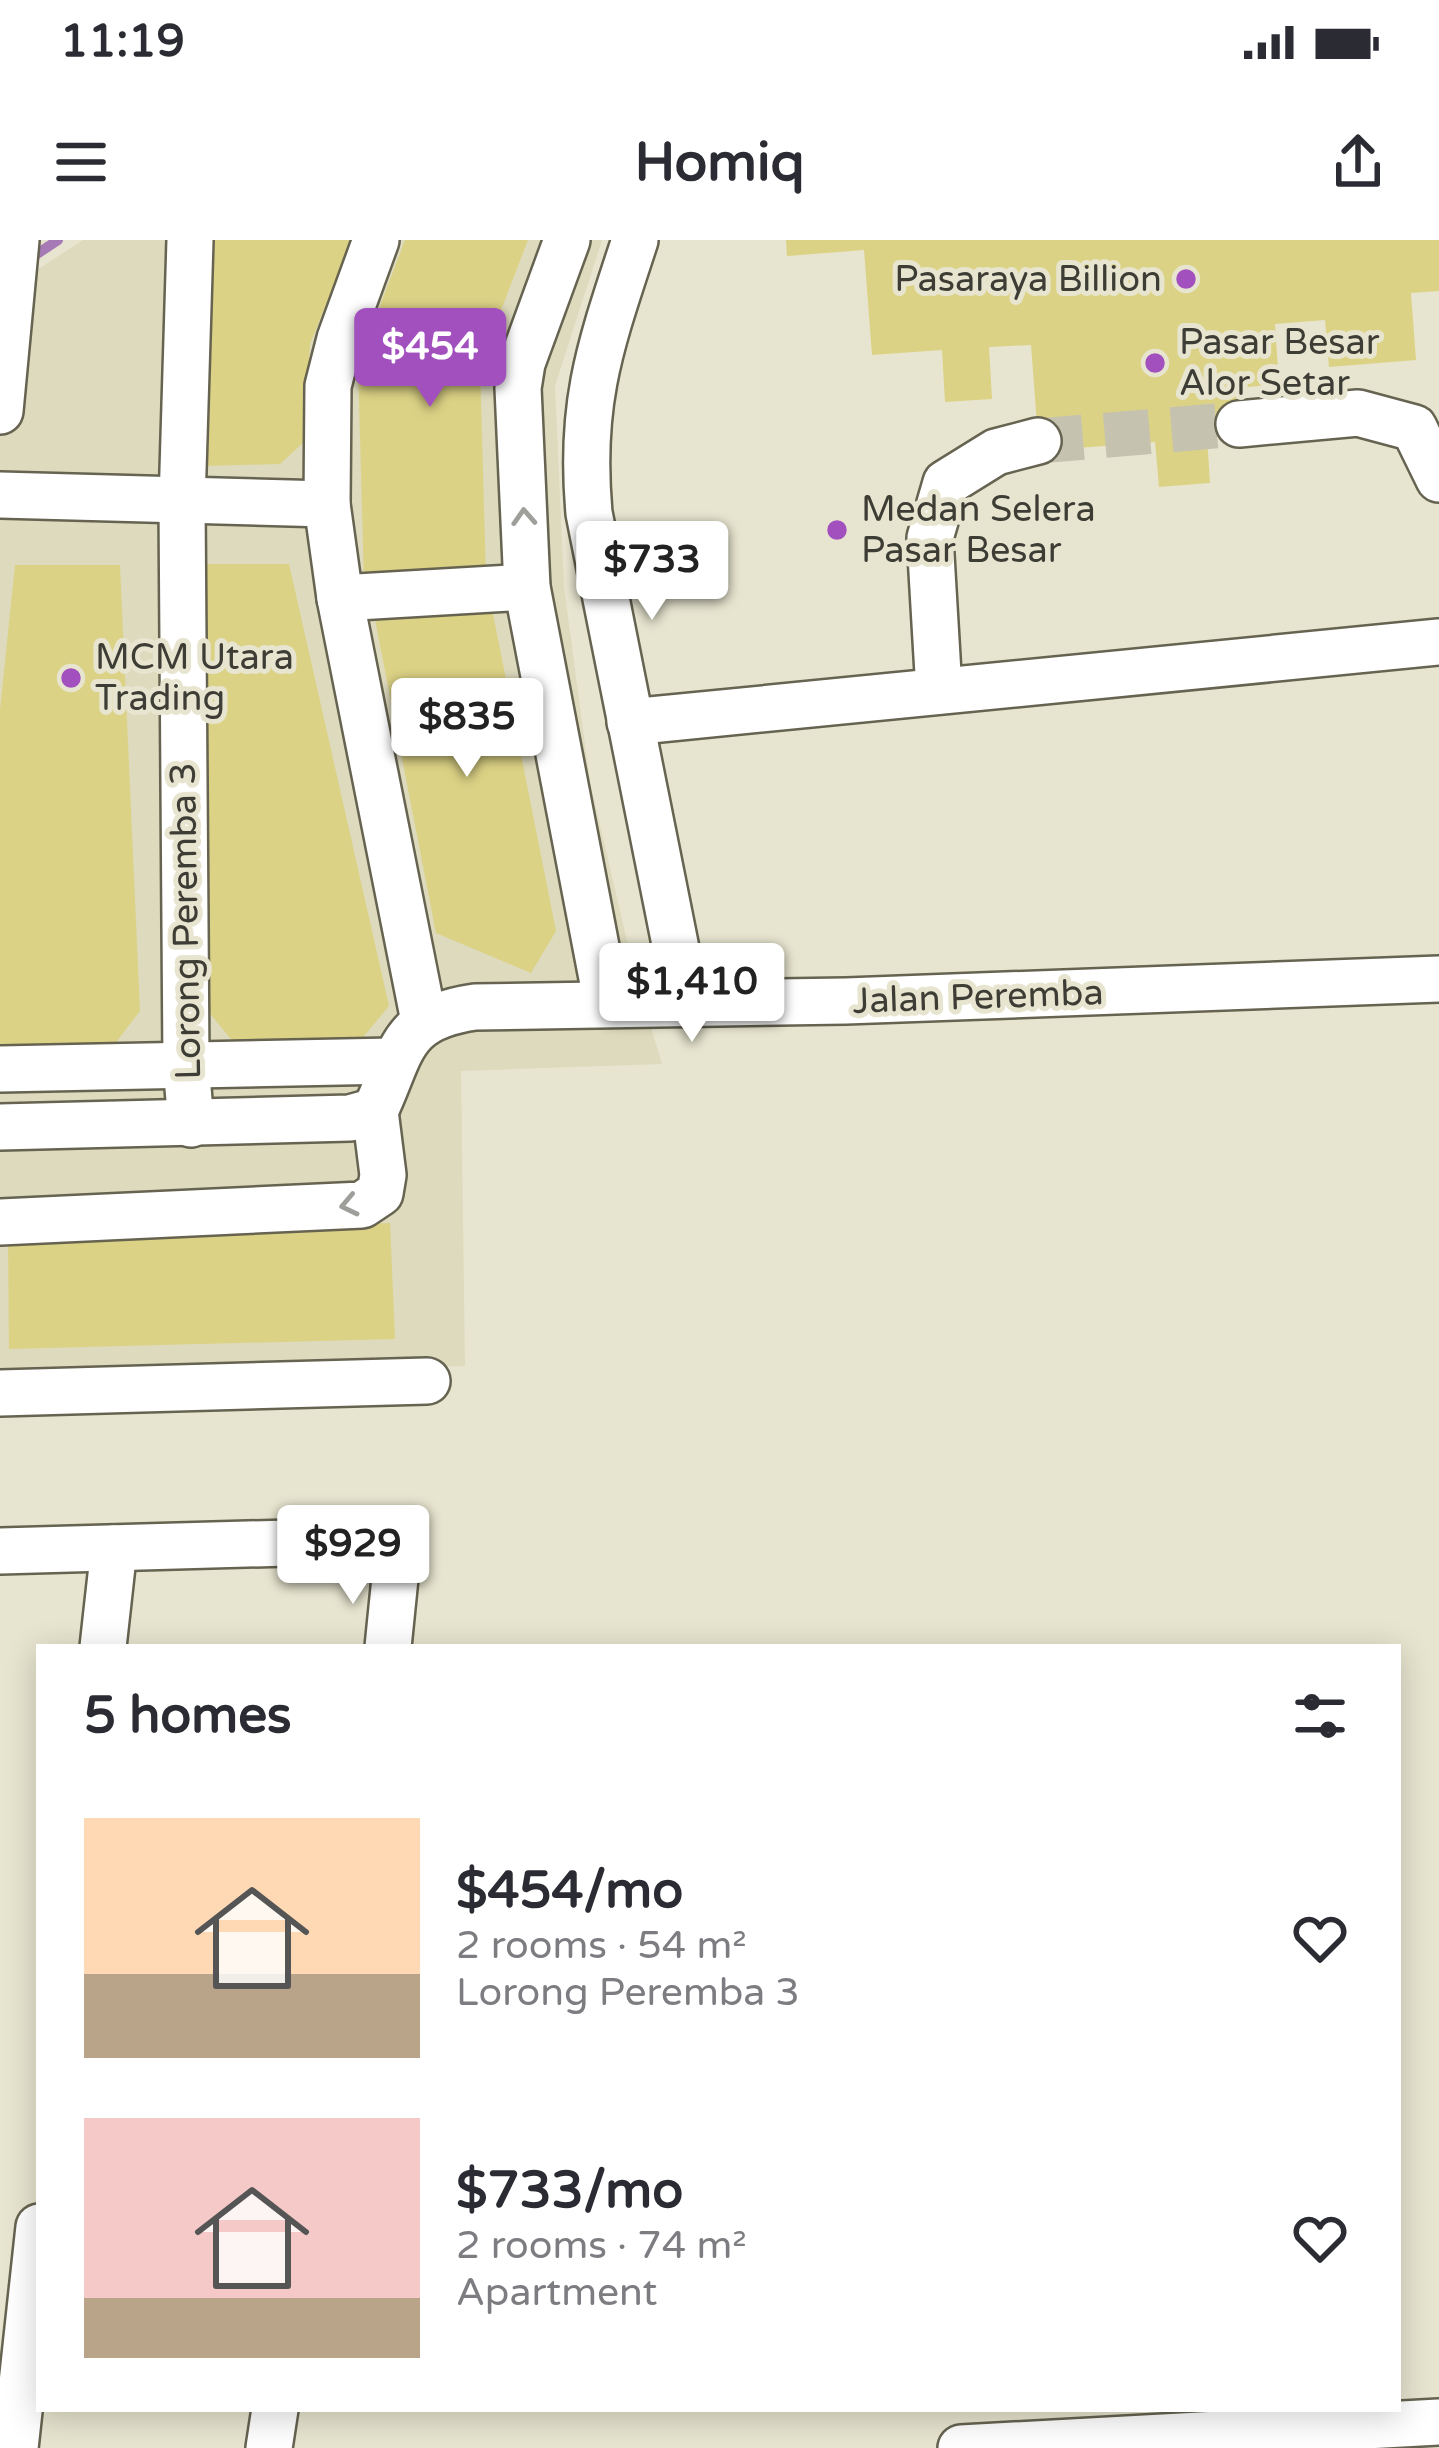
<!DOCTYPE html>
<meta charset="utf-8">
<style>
body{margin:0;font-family:"Varela Round",sans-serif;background:#f7f7f7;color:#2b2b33;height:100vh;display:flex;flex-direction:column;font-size:45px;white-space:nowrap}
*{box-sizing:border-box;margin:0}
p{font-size:39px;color:#7c7c81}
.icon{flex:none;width:66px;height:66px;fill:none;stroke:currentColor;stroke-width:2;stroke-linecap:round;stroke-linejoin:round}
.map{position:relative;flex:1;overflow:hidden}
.side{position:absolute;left:36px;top:1404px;width:1365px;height:768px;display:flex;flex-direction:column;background:#fff;border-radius:0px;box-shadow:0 6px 30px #0003}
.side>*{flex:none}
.price{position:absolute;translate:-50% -102px;padding:0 27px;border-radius:12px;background:#fff;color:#222;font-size:39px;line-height:78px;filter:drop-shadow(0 3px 6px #0008)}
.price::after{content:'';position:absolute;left:50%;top:72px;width:36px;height:27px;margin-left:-18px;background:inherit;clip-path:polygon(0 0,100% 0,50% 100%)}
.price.on{background:#a350bf;color:#fff}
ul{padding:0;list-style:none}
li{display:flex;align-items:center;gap:36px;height:300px;padding:0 48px}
li span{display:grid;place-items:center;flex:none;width:336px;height:240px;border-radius:0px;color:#555}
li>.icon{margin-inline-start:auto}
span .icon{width:144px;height:144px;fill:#fffc;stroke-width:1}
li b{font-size:51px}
h2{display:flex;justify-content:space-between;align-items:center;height:144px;padding:0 48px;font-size:51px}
.status{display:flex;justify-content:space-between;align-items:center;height:84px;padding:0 60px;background:#fff;direction:ltr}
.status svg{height:33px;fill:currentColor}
header{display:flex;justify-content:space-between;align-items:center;height:156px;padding:0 48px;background:#fff;font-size:54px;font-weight:700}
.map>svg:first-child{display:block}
</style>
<div class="status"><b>11:19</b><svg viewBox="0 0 49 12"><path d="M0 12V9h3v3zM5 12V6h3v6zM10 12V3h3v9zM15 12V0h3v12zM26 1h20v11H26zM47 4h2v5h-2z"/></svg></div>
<header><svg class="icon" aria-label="menu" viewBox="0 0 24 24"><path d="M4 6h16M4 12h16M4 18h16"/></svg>Homiq<svg class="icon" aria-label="share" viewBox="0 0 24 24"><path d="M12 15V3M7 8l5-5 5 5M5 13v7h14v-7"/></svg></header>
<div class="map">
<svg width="1439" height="2208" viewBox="0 0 1439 2208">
<rect width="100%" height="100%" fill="#e7e5cf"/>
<polygon fill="#dddabd" points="83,0 602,0 555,146 564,347 590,542 634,731 662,824 461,831 465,1126 0,1136 0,54"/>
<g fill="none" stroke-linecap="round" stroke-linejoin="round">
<polyline stroke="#a57ab5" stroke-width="10" points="28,20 58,0"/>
</g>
<g fill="#dcd285">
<polygon points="212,0 352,0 310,104 305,201 280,224 202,226"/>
<polygon points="405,0 528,0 480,125 486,339 364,342 358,124"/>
<polygon points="786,0 1439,0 1439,51 1411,53 1416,120 1329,127 1325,80 1275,84 1279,144 1236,148 1240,194 1207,196 1210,243 1159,247 1155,202 1039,211 1031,105 989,107 992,159 945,162 942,110 872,115 864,10 787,16"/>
<polygon points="198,324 289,324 389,766 344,820 249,821 207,770"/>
<polygon points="15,325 120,325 140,771 104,818 0,814 0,470"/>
<polygon points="491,364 556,691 531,733 436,693 373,369"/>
<polygon points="390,983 395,1099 9,1109 8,998"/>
</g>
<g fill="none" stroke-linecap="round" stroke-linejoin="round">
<polyline stroke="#c5c3b0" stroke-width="45" stroke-dasharray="45 22" stroke-linecap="butt" points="1038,201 1239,184"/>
<g stroke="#666350" stroke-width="50">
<g id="minor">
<polyline points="190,0 182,263 186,824 191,884"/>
<polyline points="376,0 340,99 328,146 327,264 340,358 424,781"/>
<polyline points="567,0 522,123 518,148 527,347 607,764"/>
<path d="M 635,0 C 601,104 579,161 589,273 L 687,764"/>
<polyline points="0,171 16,0"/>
<polyline points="1239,184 1358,173 1414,188 1439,239"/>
<polyline points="0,255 327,264"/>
<polyline points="340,358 527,347"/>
<polyline points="939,451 930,298 946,243 996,212 1038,201"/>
<polyline points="630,482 1439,402"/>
<polyline points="0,829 392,821"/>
<path d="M 0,887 L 350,878 L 375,871 C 403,812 398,778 475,767 L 846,761 L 1439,739"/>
<polyline points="0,982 362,965 380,953 383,935 375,871"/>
<polyline points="0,1153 427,1141"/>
<polyline points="0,1311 358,1301 384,1311 395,1338 388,1407"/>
<polyline points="103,1407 114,1308"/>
<polyline points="15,2208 39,1987"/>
<polyline points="269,2208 275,2169"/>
<polyline points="961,2208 1439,2182"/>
</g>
</g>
<use href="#minor" stroke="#fff" stroke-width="45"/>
</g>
<defs><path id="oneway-chevron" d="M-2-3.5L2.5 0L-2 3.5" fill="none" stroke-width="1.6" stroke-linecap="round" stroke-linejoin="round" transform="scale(3)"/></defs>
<g stroke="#9e9e9a">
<use href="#oneway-chevron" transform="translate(524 277) rotate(-93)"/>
<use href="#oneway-chevron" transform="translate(349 965) rotate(168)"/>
</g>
<g fill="#a350bf" stroke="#e7e5cf" stroke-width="4.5">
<circle cx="1186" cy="39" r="12"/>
<circle cx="1155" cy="123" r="12"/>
<circle cx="837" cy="290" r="12"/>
<circle cx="71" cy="438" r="12"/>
</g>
<g text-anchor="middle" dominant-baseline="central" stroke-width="10" stroke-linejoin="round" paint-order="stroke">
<g font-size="36" fill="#3e3d35" stroke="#e7e5cf" text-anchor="start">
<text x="1162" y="39" text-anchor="end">Pasaraya Billion</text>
<text x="1179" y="102">Pasar Besar<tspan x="1179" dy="41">Alor Setar</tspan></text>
<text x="861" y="269">Medan Selera<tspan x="861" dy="41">Pasar Besar</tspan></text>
<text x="95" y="417">MCM Utara<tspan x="95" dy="41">Trading</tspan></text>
</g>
<g font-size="36" fill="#3e3d35" stroke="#e7e5cf">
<text transform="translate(186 681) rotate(-91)">Lorong Peremba 3</text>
<text transform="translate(978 757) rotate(-2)">Jalan Peremba</text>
</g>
</g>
</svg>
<b class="price on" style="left:430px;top:170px">$454</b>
<b class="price" style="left:652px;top:383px">$733</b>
<b class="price" style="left:467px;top:540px">$835</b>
<b class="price" style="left:692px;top:805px">$1,410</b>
<b class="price" style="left:353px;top:1367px">$929</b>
<section class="side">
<h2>5 homes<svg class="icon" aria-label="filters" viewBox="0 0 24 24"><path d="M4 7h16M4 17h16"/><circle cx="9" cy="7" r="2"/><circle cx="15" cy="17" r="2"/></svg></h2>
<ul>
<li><span style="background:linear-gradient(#ffd9b3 65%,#b9a48a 0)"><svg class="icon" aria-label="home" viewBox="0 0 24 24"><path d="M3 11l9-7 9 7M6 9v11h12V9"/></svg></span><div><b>$454/mo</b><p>2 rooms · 54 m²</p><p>Lorong Peremba 3</p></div><svg class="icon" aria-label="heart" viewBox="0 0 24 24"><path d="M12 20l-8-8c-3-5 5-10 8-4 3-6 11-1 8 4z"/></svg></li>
<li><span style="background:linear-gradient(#f6c9c9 75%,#b9a48a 0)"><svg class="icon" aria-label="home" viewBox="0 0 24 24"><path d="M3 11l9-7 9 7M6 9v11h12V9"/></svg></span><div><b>$733/mo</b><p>2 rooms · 74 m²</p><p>Apartment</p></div><svg class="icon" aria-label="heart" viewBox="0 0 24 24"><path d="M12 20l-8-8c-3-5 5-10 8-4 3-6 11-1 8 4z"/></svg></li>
</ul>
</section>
</div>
